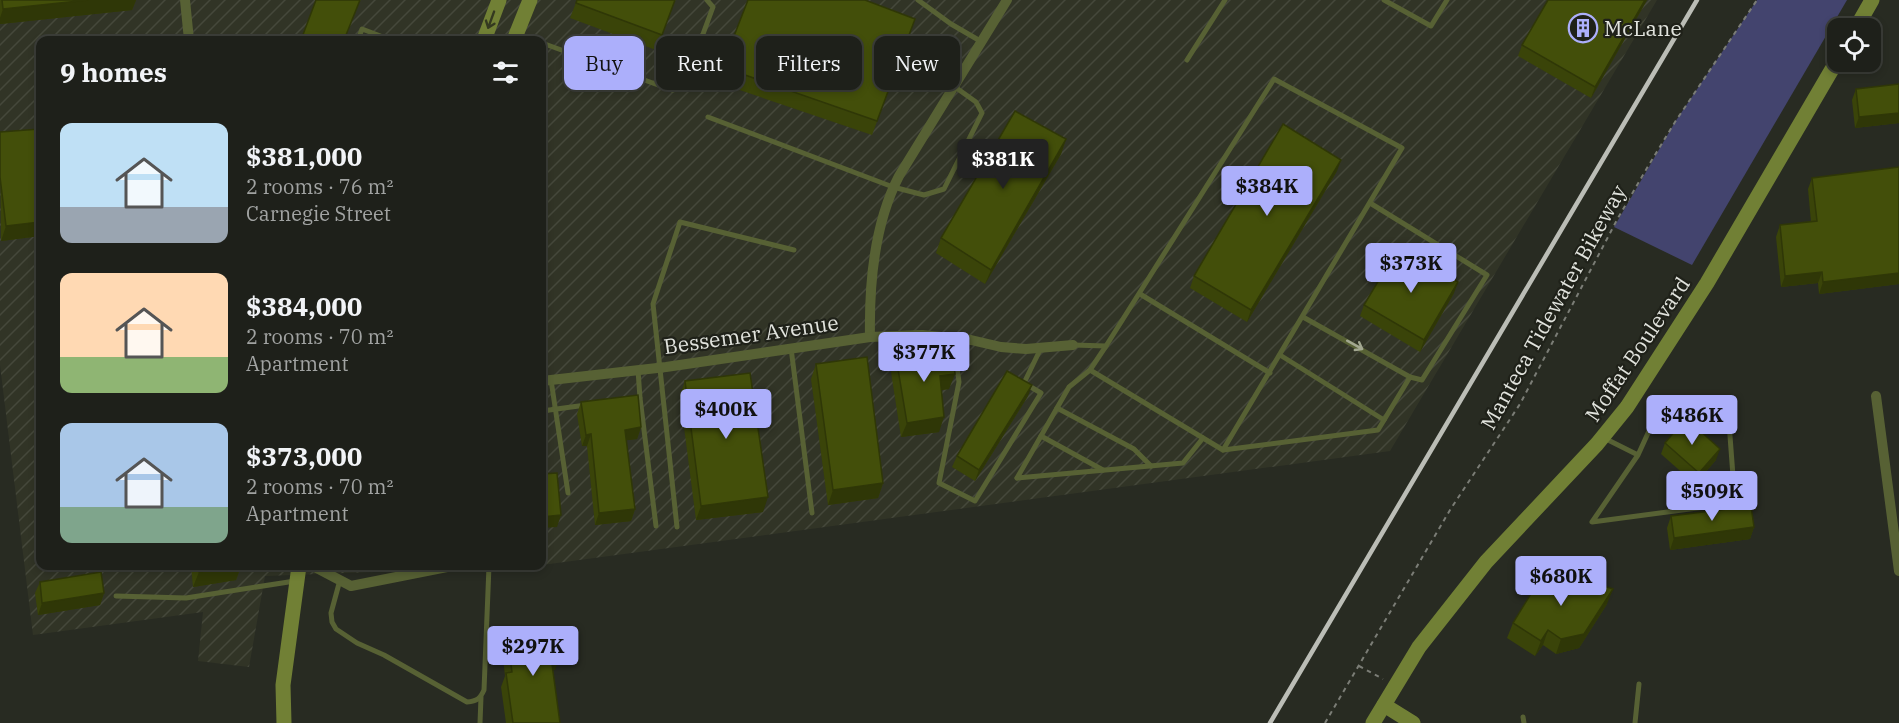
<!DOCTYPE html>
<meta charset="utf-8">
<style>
body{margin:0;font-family:"IBM Plex Serif",serif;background:#262823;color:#f1f3f6;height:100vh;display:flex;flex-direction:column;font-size:22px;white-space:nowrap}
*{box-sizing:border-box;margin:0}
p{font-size:20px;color:#a1a3a2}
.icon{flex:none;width:33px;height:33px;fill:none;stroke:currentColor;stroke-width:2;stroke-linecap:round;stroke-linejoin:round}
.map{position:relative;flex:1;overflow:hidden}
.details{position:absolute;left:36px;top:36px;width:510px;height:534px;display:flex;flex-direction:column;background:#1e201a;border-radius:12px;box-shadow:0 3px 9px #0003,0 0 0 2px #3c3e39}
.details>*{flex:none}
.hud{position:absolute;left:564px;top:36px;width:570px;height:54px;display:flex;gap:12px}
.buttons{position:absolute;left:1827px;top:18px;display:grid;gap:12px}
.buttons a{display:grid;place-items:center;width:54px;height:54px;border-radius:12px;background:#1e201a;box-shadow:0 3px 9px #0003,0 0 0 2px #3c3e39;font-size:30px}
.price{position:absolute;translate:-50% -51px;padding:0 14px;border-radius:6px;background:#acaffb;color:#111;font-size:20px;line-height:39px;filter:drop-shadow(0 2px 3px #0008)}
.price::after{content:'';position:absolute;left:50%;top:36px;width:18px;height:14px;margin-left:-9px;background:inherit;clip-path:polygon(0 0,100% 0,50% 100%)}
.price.current{background:#222;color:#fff}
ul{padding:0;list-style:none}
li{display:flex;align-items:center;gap:18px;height:150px;padding:0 24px}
li span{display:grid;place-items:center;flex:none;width:168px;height:120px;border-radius:12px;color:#555}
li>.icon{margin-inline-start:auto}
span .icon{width:72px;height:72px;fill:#fffc;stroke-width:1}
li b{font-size:26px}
h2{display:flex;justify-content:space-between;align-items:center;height:72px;padding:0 24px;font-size:26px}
.pill{padding:0 21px;border-radius:12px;background:#1e201a;box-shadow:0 3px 9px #0003,0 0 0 2px #3c3e39;font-size:21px;line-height:54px}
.pill.current{background:#acaffb;color:#111}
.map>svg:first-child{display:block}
</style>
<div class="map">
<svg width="1899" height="723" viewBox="0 0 1899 723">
<defs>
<pattern id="industrial-furrows" width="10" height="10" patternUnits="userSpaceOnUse" patternTransform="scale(1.5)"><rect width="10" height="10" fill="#313426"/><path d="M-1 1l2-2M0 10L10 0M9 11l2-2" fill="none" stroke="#45483b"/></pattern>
</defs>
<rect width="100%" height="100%" fill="#282b22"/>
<polygon fill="url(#industrial-furrows)" points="0,0 1657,0 1390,451 542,565 542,40 40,40 40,566 541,566 265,576 249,667 198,661 203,612 33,635 0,365"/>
<polygon fill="#43446e" points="1757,0 1847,0 1692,265 1614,227 1675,122"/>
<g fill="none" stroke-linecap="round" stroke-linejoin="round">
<g stroke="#7b7d76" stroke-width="2" stroke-dasharray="4.5 4.5" stroke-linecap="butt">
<polyline points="1359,666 1383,679"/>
<polyline points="1325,723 1450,510 1520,404 1618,218 1647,168 1675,122 1757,0"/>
</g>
<g stroke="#576134" stroke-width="5">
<polyline points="918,0 951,24 982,42"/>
<polyline points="1384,0 1431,26 1447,0"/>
<polyline points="518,35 535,40"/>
<polyline points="358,40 362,29 391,40"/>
<polyline points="542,43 672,90 683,88 713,7 707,0"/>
<polyline points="1187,60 1225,0"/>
<polyline points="708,117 893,187 924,195 944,189 982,113 976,102 955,87"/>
<polyline points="1140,294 1270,373"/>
<polyline points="1303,317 1410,377 1422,380 1487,275 1370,203"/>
<polyline points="953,338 959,382 939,483 975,501 1041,393 1024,383 1041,348"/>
<polyline points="1073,345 1106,346 1274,79 1402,148 1223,450"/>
<polyline points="1106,346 1090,370 1223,450 1378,430 1410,377"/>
<polyline points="791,348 812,513"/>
<polyline points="1280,355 1384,420"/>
<polyline points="551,380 568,493"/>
<polyline points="640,398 656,526"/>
<polyline points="637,399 640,398 638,370"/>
<polyline points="1057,408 1134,449 1151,466"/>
<polyline points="542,411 586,405"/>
<polyline points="1041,436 1103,470"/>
<polyline points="1604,438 1638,455 1592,522 1735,503 1728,409 1654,420 1638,455"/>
<polyline points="1017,478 1183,463 1203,438"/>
<polyline points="1017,478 1069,387 1090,370"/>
<polyline points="677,527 653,304 680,222 794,250"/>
<path d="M 340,580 L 331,613 L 332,622 L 336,629 L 357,643 L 384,655 L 467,702 C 477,701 480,699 484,690 L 489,566"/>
<polyline points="116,596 186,598 295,581"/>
<polyline points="1523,717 1524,723"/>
<polyline points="480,723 481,697"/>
<polyline points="1635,723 1639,684"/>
</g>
<g stroke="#576134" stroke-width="10">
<polyline points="185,0 189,40"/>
<path d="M 870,337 C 869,284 874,224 899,176 L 1007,0"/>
<polyline points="542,381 666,367 870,337 922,335 971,340 1001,347 1026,349 1073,345"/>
<polyline points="1876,396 1899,571"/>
<polyline points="313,566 351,586 452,566"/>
</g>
<g stroke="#718035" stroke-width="15">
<polyline points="1856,28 1872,0"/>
<polyline points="484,40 499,0"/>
<polyline points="514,40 530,0"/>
<polyline points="1384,705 1413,723"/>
<polyline points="284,723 283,685 299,566"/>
<polyline points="1373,723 1419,647 1486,562 1597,444 1627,407 1707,283 1838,59"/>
</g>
<polyline stroke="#bbbdb6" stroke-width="4.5" points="1270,723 1697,0"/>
</g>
<g fill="#3a4409">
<polygon points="0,0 136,0 132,10 0,24"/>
<polygon points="577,0 675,0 656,50 570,18"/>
<polygon points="1647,0 1591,98 1518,56 1522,45"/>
<polygon points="915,19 872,135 716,82 722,67"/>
<polygon points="1899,84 1899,123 1855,128 1852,100 1856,89"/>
<polygon points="0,132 40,236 1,241"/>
<polygon points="1066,139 1061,154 985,284 936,253 941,238"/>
<polygon points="1899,167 1899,284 1819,294 1818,283 1781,287 1776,237 1780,225 1811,222 1808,189 1812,178"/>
<polygon points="1337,171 1247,322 1190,288 1194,276"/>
<polygon points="1454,293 1420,352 1360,316 1364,305"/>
<polygon points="896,357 949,389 941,390 939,432 901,437 891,372"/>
<polygon points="816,364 883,483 878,498 828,505 811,379"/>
<polygon points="685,381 763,512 696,520 680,396"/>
<polygon points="1028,396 975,481 952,467 957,456"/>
<polygon points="581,402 641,427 637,439 626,440 635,509 631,521 595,525 587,446 582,446 577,414"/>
<polygon points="1665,443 1716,460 1695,484 1661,454"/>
<polygon points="1671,516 1754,527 1750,539 1670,550 1667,528"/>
<polygon points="191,566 241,566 236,580 193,587"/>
<polygon points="40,582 104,593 100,605 38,615 35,593"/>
<polygon points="1607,604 1579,648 1556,654 1543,645 1535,656 1507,638 1513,623"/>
<polygon points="507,636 555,670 553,670 560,723 506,723 501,687 505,676 502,650"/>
</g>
<g fill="#2f3707">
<polygon points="88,0 136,0 132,10 0,24 0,18 3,9"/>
<polygon points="1645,0 1647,0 1591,98 1595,87"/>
<polygon points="1899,113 1899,123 1855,128 1859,117"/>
<polygon points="1066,139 1061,154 985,284 991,270"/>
<polygon points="1341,160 1337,171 1247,322 1251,310"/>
<polygon points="40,222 40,236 1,241 6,226"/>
<polygon points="1822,272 1818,283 1781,287 1785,276"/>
<polygon points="1899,273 1899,284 1819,294 1823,282"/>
<polygon points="1458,282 1454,293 1420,352 1424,340"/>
<polygon points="955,374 949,389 934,391 940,376"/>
<polygon points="1032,385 1028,396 975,481 979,470"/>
<polygon points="944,417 939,432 901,437 907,423"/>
<polygon points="641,427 637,439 621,441 625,430"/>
<polygon points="591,434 587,446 582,446 586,435"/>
<polygon points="547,439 542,450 542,451 542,440"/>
<polygon points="1720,449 1716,460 1695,484 1699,473"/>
<polygon points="883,483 878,498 828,505 833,490"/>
<polygon points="768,497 763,512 696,520 701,506"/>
<polygon points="635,509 631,521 595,525 599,513"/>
<polygon points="561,515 557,527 542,528 542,517"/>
<polygon points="1754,527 1750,539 1670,550 1674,538"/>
<polygon points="241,566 236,580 193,587 199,572"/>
<polygon points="1613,589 1607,604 1579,648 1556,654 1561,639"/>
<polygon points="104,593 100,605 38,615 42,603"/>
<polygon points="1548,630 1543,645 1535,656 1541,641"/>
<polygon points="560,656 555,670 546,671 551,657"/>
</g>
<g fill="#434f0a" stroke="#2f3707" stroke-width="1.5">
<polygon points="2,0 88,0 3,9"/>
<polygon points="316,0 360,0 344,40 301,40"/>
<polygon points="577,0 675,0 662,35 576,3"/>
<polygon points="748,0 865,0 915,19 877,121 722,67"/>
<polygon points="1548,0 1645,0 1595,87 1522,45"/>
<polygon points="1899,84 1899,113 1859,117 1856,89"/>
<polygon points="1015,111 1066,139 991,270 941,238"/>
<polygon points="1283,124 1341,160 1251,310 1194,276"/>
<polygon points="40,129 40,222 6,226 0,177 0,132"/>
<polygon points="1899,167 1899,273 1823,282 1822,272 1785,276 1780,225 1817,221 1812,178"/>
<polygon points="1398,248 1458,282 1424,340 1364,305"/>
<polygon points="952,348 955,374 940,376 944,417 907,423 896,357"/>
<polygon points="867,357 883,483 833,490 816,364"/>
<polygon points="1007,371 1032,385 979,470 957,456"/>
<polygon points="750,373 768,497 701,506 685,381"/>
<polygon points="638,395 641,427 625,430 635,509 599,513 591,434 586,435 581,402"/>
<polygon points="542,406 543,406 547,439 542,440"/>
<polygon points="1686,418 1720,449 1699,473 1665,443"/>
<polygon points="557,473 561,515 542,517 542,474"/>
<polygon points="1751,506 1754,527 1674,538 1671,516"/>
<polygon points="198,566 241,566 199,572"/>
<polygon points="1548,566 1577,585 1604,586 1613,589 1584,634 1561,639 1548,630 1541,641 1513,623"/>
<polygon points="101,572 104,593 42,603 40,582"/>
<polygon points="556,629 560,656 551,657 560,723 513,723 506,673 512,672 507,636"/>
</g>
<defs><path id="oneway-shaft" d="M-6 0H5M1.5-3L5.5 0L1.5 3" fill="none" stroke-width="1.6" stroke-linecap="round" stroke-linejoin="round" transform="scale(1.5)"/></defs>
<use stroke="#343920" href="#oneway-shaft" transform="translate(491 20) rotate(110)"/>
<use stroke="#a3a891" href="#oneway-shaft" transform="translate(1355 345) rotate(29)"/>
<defs>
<g id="building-ring" transform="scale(1.5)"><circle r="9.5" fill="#1f2119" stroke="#acaffb" stroke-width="1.5"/><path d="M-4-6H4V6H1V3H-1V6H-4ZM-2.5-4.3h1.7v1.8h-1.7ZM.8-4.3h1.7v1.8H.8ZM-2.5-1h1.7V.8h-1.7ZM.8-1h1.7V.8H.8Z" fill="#acaffb"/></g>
</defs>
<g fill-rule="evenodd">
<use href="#building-ring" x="1583" y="28"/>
</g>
<g text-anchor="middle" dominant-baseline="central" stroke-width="4.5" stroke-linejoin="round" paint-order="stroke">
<g font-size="21" fill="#e1e3dd" stroke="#1f2119" text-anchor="start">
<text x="1604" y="28">McLane</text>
</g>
<g font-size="21" fill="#e1e3dd" stroke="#1f2119">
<text transform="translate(1553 307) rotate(-61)">Manteca Tidewater Bikeway</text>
<text transform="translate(751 334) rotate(-8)">Bessemer Avenue</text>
<text transform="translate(1637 349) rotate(-56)">Moffat Boulevard</text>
</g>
</g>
</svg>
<div class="buttons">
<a><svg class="icon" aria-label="locate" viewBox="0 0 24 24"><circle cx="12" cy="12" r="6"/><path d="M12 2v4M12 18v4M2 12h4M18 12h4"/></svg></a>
</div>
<b class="price current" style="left:1003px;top:190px">$381K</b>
<b class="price" style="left:1267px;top:217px">$384K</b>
<b class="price" style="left:1411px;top:294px">$373K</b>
<b class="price" style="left:924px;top:383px">$377K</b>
<b class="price" style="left:726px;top:440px">$400K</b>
<b class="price" style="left:1692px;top:446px">$486K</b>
<b class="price" style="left:1712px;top:522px">$509K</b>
<b class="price" style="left:1561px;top:607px">$680K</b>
<b class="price" style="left:533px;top:677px">$297K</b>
<div class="hud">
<a class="pill current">Buy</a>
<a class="pill">Rent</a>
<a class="pill">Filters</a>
<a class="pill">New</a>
</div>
<section class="details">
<h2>9 homes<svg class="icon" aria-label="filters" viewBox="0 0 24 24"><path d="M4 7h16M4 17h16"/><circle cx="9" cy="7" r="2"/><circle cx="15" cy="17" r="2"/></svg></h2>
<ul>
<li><span style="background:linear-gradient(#bfe0f5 70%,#9aa5b1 0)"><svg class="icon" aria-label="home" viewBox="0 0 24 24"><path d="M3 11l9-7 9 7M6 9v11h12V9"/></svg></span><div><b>$381,000</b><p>2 rooms · 76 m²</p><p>Carnegie Street</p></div></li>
<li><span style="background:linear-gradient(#ffd9b3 70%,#8fb573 0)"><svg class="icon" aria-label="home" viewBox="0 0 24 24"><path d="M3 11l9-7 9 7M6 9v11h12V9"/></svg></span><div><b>$384,000</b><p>2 rooms · 70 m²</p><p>Apartment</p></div></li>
<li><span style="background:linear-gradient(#a9c7e8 70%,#7fa58c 0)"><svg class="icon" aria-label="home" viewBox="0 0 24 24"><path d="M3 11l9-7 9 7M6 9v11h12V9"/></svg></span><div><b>$373,000</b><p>2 rooms · 70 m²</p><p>Apartment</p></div></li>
</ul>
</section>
</div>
